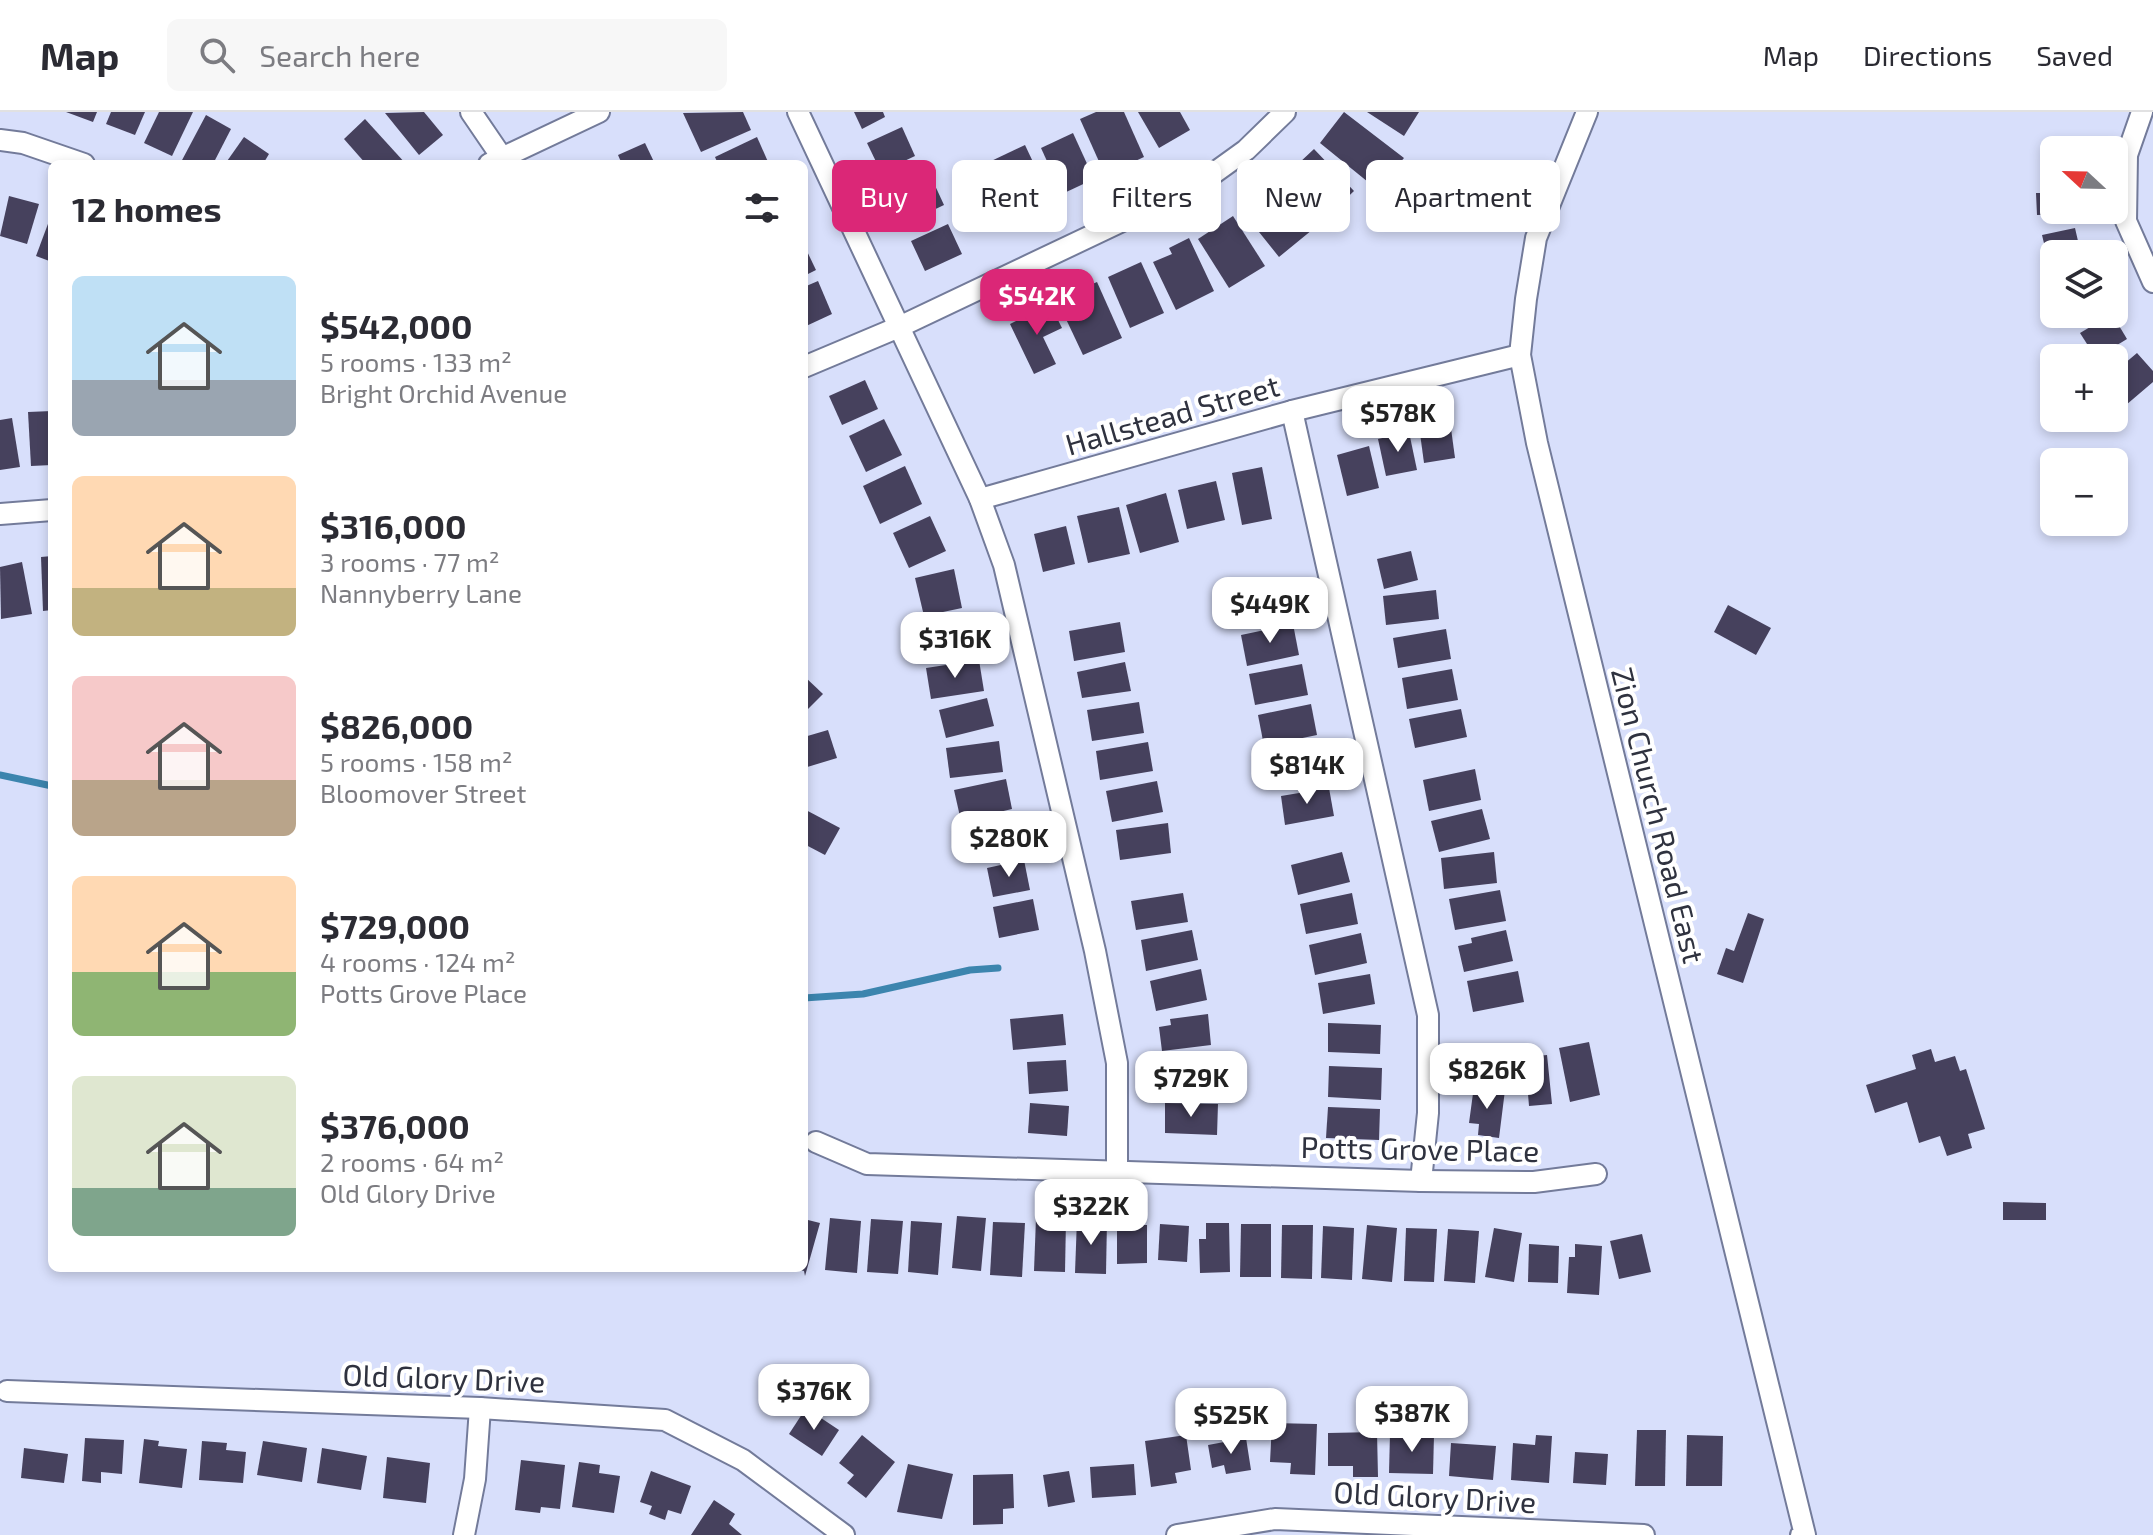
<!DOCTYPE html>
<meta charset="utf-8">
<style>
body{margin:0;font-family:"Exo 2",sans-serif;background:#f7f7f7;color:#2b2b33;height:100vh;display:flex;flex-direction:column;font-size:30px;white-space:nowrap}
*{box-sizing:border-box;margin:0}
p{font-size:26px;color:#7c7c81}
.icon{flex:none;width:44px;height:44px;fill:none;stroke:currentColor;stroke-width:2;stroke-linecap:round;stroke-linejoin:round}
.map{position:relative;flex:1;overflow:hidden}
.drawer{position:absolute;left:48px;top:48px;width:760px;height:1112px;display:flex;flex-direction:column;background:#fff;border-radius:12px;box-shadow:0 4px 12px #0003}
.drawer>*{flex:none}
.guide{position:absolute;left:832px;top:48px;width:760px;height:72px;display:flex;gap:16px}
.needle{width:52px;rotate:292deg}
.buttons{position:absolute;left:2040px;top:24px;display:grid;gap:16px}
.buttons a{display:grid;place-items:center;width:88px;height:88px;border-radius:12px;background:#fff;box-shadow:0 4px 12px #0003;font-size:40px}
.price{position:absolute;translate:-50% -68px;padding:0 18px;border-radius:16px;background:#fff;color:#222;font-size:26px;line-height:52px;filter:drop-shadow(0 2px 4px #0008)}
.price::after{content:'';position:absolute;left:50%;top:48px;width:24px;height:18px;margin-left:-12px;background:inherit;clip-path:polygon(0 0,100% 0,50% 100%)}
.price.selected{background:#db2777;color:#fff}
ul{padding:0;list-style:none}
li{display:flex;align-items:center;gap:24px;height:200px;padding:0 24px}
li span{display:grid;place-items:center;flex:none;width:224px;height:160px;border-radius:12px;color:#555}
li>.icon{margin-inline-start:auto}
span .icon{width:96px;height:96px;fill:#fffc;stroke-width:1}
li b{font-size:34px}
h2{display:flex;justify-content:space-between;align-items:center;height:96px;padding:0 24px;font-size:34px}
.tag{padding:0 28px;border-radius:12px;background:#fff;box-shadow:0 4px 12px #0003;font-size:28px;line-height:72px}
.tag.selected{background:#db2777;color:#fff}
header{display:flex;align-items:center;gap:48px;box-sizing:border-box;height:112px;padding:0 40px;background:#fff;border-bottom:2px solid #e1e1e2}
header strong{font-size:38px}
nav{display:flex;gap:44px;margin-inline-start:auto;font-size:28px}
.search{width:560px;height:72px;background:#f7f7f7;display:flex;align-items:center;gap:20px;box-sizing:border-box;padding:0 28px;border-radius:12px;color:#7c7c81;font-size:30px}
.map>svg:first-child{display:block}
</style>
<header>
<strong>Map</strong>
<div class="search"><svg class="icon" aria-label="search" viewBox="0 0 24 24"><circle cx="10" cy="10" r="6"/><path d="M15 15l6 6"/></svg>Search here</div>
<nav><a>Map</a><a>Directions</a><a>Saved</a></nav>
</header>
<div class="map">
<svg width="2153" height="1423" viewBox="0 0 2153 1423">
<rect width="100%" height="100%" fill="#d8dffb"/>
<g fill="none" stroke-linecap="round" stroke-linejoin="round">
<g stroke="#3c85ae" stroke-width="7">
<polyline points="0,663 52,674"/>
<polyline points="804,886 863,882 970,858 998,856"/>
</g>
</g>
<g fill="#46415d">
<polygon points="66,0 97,0 93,10"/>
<polygon points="111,0 145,0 135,23 106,12"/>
<polygon points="159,0 193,0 172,44 144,31"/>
<polygon points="424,0 443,23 419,43 385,1"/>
<polygon points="743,0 751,18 701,40 683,1"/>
<polygon points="854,0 883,0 885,5 862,17"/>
<polygon points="1096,0 1124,0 1144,45 1105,63 1080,7"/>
<polygon points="1138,0 1180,0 1190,18 1159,36"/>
<polygon points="1344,0 1404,46 1387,66 1377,58 1368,70 1320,31"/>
<polygon points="1367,0 1419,0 1404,24"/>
<polygon points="206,3 231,17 213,52 185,52 181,50"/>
<polygon points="365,7 406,52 366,52 344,27"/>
<polygon points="902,15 915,44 881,60 867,31"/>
<polygon points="1073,21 1094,67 1062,82 1041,36"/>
<polygon points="244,25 269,42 263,52 225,52"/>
<polygon points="757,25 769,52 718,52 715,45"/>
<polygon points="645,31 655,52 622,52 618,43"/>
<polygon points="1025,33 1050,86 1011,104 987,51"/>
<polygon points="1314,37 1354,79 1323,109 1288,71 1303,57 1298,52"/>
<polygon points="926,54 944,93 904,112 886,73"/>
<polygon points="1276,73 1312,118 1279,145 1247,105 1263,91 1259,87"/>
<polygon points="2036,81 2054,81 2054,98 2079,98 2079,102 2037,103"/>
<polygon points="9,84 39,92 27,132 0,124"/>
<polygon points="52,101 52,150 36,144"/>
<polygon points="1233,104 1265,154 1229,176 1198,127"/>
<polygon points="948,112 962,142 925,159 911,129"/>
<polygon points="2075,116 2081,142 2054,142 2054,155 2050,156 2042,123"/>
<polygon points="1189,126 1214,179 1176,198 1153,150 1172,142 1169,136"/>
<polygon points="804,133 816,158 804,164"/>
<polygon points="1141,150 1164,201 1130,216 1108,165"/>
<polygon points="818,169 832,202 804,215 804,175"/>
<polygon points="1097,170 1122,226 1083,243 1057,188"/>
<polygon points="1050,192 1062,216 1043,225 1056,252 1034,262 1010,212"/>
<polygon points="2112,202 2127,227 2096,246 2080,221"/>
<polygon points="2137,241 2153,259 2153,270 2126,293 2114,279 2114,271 2124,263 2118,257"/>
<polygon points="865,268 878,297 842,313 829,284"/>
<polygon points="52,299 52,353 31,354 28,300"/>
<polygon points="12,306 20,355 0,358 0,308"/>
<polygon points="884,307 902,343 866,360 849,324"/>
<polygon points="1450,309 1455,346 1424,351 1419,314"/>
<polygon points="1409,320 1417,358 1386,364 1378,327"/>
<polygon points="1369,334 1379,376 1347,384 1337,343"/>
<polygon points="905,354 922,392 880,412 863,374"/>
<polygon points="1262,355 1272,407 1242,413 1232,361"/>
<polygon points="1216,369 1225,408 1187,417 1178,378"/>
<polygon points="1166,381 1179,430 1140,441 1126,393"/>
<polygon points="1119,395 1130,442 1088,451 1077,404"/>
<polygon points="930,404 946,439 909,456 893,421"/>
<polygon points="1066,414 1075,452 1043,460 1034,422"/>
<polygon points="1411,439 1418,468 1384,477 1377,447"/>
<polygon points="52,444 52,498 43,499 41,445"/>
<polygon points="22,450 32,502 1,507 0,455"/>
<polygon points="954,457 962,496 924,504 915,466"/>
<polygon points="1284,477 1289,508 1237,517 1232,486"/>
<polygon points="1436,478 1439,507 1386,513 1383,484"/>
<polygon points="1728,493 1771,516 1756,543 1714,520"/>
<polygon points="970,509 974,540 922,546 918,515"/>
<polygon points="1120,510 1125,540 1074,549 1069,519"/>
<polygon points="1293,512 1299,543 1247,554 1241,523"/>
<polygon points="1446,517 1451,547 1398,556 1393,526"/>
<polygon points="979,548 984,579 931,587 926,556"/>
<polygon points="1125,550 1131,579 1082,586 1077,560"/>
<polygon points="1302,552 1308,583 1255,593 1249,562"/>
<polygon points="1452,557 1458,588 1407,597 1402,566"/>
<polygon points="804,564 823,582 804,601"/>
<polygon points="987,586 994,614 946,626 939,598"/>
<polygon points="1139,590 1144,621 1092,629 1087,598"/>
<polygon points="1311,592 1317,623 1264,634 1258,603"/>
<polygon points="1461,597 1467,625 1415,636 1409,607"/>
<polygon points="828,618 837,646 804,656 804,625"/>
<polygon points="999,629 1003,660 950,666 946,636"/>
<polygon points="1148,630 1153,659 1100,668 1096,639"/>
<polygon points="1320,633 1325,664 1273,673 1268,642"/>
<polygon points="1475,657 1481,688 1429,699 1423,668"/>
<polygon points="1006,667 1012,697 961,709 954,678"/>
<polygon points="1157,669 1163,700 1112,710 1106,679"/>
<polygon points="1329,676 1334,704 1285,713 1281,684"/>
<polygon points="804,697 840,716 825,743 804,732"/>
<polygon points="1482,697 1490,727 1439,740 1431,709"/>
<polygon points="1016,706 1023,736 970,749 964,719"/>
<polygon points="1168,711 1171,741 1120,748 1116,718"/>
<polygon points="1342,740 1350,770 1298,783 1291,753"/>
<polygon points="1494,740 1497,771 1444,777 1441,746"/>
<polygon points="1024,748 1030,778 993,785 987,756"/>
<polygon points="1500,778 1506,809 1455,818 1449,787"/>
<polygon points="1183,781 1188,810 1136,818 1131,789"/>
<polygon points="1352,781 1358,812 1306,822 1300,792"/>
<polygon points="1033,787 1039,818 999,826 993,795"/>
<polygon points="1748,801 1764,807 1743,871 1717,862 1726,836 1734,839"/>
<polygon points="1192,818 1198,848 1146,859 1141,828"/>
<polygon points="1506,818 1513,849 1464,860 1458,834 1472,831 1471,826"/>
<polygon points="1361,821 1367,851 1315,863 1309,833"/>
<polygon points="1201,857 1207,888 1156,899 1150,869"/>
<polygon points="1518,859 1524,890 1473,900 1467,869"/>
<polygon points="1370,862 1375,892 1323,902 1318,871"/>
<polygon points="1063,902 1066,933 1013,938 1010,907"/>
<polygon points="1208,902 1211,933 1162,939 1159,915 1171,913 1170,907"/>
<polygon points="1328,911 1381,913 1380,942 1328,940"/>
<polygon points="1589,930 1600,983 1570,990 1559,936"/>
<polygon points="1931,937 1935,950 1955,944 1960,959 1966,957 1985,1017 1968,1022 1972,1036 1947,1044 1940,1024 1919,1031 1907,990 1875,1001 1866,973 1916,957 1912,943"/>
<polygon points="1547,943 1552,992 1529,994 1528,982 1520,983 1516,946"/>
<polygon points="1066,948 1068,979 1029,982 1027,950"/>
<polygon points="1217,949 1218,979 1166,981 1164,951"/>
<polygon points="1329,954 1382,956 1381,988 1328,985"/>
<polygon points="1474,974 1505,978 1499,1026 1478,1023 1479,1012 1469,1011"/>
<polygon points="1030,991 1069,994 1067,1024 1028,1021"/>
<polygon points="1165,991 1218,992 1217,1023 1165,1021"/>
<polygon points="1328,995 1380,997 1379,1028 1326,1026"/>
<polygon points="2003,1090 2046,1091 2046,1108 2003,1108"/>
<polygon points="957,1104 986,1106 981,1159 952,1156"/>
<polygon points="830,1106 861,1109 857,1161 825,1158"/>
<polygon points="1036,1106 1066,1107 1065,1160 1034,1159"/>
<polygon points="804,1107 820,1111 805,1164 804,1159 795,1157 804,1156"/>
<polygon points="871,1107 903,1109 898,1162 867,1160"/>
<polygon points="1077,1107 1107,1108 1106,1162 1075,1161"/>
<polygon points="911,1109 942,1111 938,1163 908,1160"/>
<polygon points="993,1110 1025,1111 1022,1165 990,1163"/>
<polygon points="1206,1111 1229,1111 1230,1160 1200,1161 1199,1127 1206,1127"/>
<polygon points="1160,1112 1189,1114 1187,1150 1158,1148"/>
<polygon points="1241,1112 1271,1112 1271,1165 1240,1165"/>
<polygon points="1117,1113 1147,1113 1147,1151 1117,1152"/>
<polygon points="1282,1113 1313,1113 1312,1167 1281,1166"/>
<polygon points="1367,1113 1397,1116 1392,1170 1362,1167"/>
<polygon points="1323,1114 1354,1116 1352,1168 1321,1166"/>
<polygon points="1406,1116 1437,1117 1434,1170 1404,1169"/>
<polygon points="1494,1116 1522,1121 1514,1170 1485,1165"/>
<polygon points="1448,1117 1479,1119 1475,1171 1444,1169"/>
<polygon points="1642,1122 1651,1160 1619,1167 1610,1129"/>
<polygon points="1529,1132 1559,1134 1558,1171 1528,1170"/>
<polygon points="1575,1132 1602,1134 1599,1183 1567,1181 1569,1145 1575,1145"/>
<polygon points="806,1296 839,1318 822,1344 789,1322"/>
<polygon points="1272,1311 1317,1312 1315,1363 1290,1362 1291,1351 1270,1350"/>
<polygon points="1637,1318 1666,1318 1665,1374 1635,1374"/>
<polygon points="1377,1320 1378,1365 1353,1365 1353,1354 1328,1354 1328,1321"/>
<polygon points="1390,1322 1434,1323 1433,1362 1389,1361"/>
<polygon points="862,1323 895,1350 866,1386 847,1371 854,1363 839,1351"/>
<polygon points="1186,1323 1191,1358 1175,1361 1177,1371 1151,1375 1145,1329"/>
<polygon points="1536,1323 1552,1324 1549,1371 1511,1368 1513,1331 1535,1333"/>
<polygon points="1687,1323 1723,1324 1722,1374 1686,1374"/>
<polygon points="85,1326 124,1328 122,1362 101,1360 101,1371 82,1369"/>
<polygon points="1246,1326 1251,1358 1226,1362 1224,1353 1212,1356 1208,1333"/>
<polygon points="144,1327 159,1329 158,1334 187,1337 182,1376 139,1371"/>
<polygon points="202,1329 227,1331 226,1338 246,1340 243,1371 199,1368"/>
<polygon points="263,1329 307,1336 302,1370 257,1363"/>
<polygon points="1451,1331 1496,1334 1493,1368 1449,1364"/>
<polygon points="24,1336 68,1342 64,1371 21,1366"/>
<polygon points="322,1336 367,1344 361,1378 317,1371"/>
<polygon points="1575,1340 1608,1342 1606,1373 1573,1371"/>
<polygon points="387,1345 430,1351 426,1391 383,1386"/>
<polygon points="521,1348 565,1353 560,1397 541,1395 540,1401 515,1398"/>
<polygon points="579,1350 600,1353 599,1361 620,1364 614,1401 572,1395"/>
<polygon points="908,1352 953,1362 942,1407 897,1400"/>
<polygon points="1134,1352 1136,1383 1092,1386 1090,1355"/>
<polygon points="651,1359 691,1374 681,1402 668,1398 665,1408 649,1402 652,1394 640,1390"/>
<polygon points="1069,1359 1075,1390 1048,1395 1043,1363"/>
<polygon points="1013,1362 1014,1396 1003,1397 1003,1412 973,1413 973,1363"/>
<polygon points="714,1388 735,1402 729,1412 742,1423 691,1423"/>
</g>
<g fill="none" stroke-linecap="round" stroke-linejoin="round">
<g stroke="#737b9a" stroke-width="24">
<g id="minor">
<polyline points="471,0 501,44"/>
<polyline points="798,0 980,387 1004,453 1095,839 1117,951 1117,1058"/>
<polyline points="1587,0 1536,126 1526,187 1520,243 1537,331 1805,1423 1801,1423"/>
<polyline points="2142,0 2127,43 2126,109 2153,170"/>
<polyline points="0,28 23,31 84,52"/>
<polyline points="489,52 599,0"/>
<polyline points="804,255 899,215 1196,74 1246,38 1285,0"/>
<polyline points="1292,299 1428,903 1428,1001 1421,1069"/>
<polyline points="980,387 1292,299 1520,243"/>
<polyline points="0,402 52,398"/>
<polyline points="816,1030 867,1052 1421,1069 1534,1070 1596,1062"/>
<polyline points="7,1279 480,1296 665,1308 743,1348 844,1423"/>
<polyline points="464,1423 475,1367 480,1296"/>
<polyline points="1177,1423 1275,1407 1644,1423"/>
</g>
</g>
<use href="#minor" stroke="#fff" stroke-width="20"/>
</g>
<g text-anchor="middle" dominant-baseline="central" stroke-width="8" stroke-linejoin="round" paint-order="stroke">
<g font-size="30" fill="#2f323f" stroke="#fff">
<text transform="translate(1172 302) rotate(-16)">Hallstead Street</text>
<text transform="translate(1659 703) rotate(76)">Zion Church Road East</text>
<text transform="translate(1420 1036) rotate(1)">Potts Grove Place</text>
<text transform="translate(444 1265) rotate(2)">Old Glory Drive</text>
<text transform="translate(1435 1384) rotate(3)">Old Glory Drive</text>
</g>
</g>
</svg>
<div class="buttons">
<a><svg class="needle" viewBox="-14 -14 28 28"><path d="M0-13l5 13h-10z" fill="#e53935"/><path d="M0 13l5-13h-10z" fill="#7c7c81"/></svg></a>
<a><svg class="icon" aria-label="layers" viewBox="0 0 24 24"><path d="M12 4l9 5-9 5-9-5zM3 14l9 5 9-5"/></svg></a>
<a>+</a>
<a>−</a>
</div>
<b class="price selected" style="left:1037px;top:225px">$542K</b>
<b class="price" style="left:1398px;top:342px">$578K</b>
<b class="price" style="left:1270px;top:533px">$449K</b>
<b class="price" style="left:955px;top:568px">$316K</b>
<b class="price" style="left:1307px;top:694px">$814K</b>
<b class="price" style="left:1009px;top:767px">$280K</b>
<b class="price" style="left:1487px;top:999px">$826K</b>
<b class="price" style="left:1191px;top:1007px">$729K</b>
<b class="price" style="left:1091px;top:1135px">$322K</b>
<b class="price" style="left:814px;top:1320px">$376K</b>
<b class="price" style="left:1412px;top:1342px">$387K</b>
<b class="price" style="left:1231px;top:1344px">$525K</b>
<div class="guide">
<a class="tag selected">Buy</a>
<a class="tag">Rent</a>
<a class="tag">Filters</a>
<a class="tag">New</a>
<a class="tag">Apartment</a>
</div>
<section class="drawer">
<h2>12 homes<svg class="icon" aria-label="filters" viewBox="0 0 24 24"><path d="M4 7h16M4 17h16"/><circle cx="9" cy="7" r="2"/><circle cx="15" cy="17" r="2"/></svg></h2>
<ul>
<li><span style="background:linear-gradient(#bfe0f5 65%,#9aa5b1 0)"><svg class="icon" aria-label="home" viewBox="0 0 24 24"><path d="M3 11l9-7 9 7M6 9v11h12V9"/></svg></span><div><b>$542,000</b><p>5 rooms · 133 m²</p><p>Bright Orchid Avenue</p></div></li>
<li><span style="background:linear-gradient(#ffd9b3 70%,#c2b280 0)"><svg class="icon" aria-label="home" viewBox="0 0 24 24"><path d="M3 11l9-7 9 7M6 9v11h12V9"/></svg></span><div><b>$316,000</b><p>3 rooms · 77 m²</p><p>Nannyberry Lane</p></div></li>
<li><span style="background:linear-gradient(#f6c9c9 65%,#b9a48a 0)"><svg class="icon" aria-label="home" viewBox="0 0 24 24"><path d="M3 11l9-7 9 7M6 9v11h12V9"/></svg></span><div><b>$826,000</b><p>5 rooms · 158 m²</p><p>Bloomover Street</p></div></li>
<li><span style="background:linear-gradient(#ffd9b3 60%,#8fb573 0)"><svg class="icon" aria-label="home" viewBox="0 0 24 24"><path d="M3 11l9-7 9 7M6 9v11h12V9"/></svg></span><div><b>$729,000</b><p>4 rooms · 124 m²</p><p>Potts Grove Place</p></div></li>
<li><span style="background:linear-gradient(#dfe7d0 70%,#7fa58c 0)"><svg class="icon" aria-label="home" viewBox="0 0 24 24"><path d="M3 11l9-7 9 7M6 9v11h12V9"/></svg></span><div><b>$376,000</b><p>2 rooms · 64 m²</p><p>Old Glory Drive</p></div></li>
</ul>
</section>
</div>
